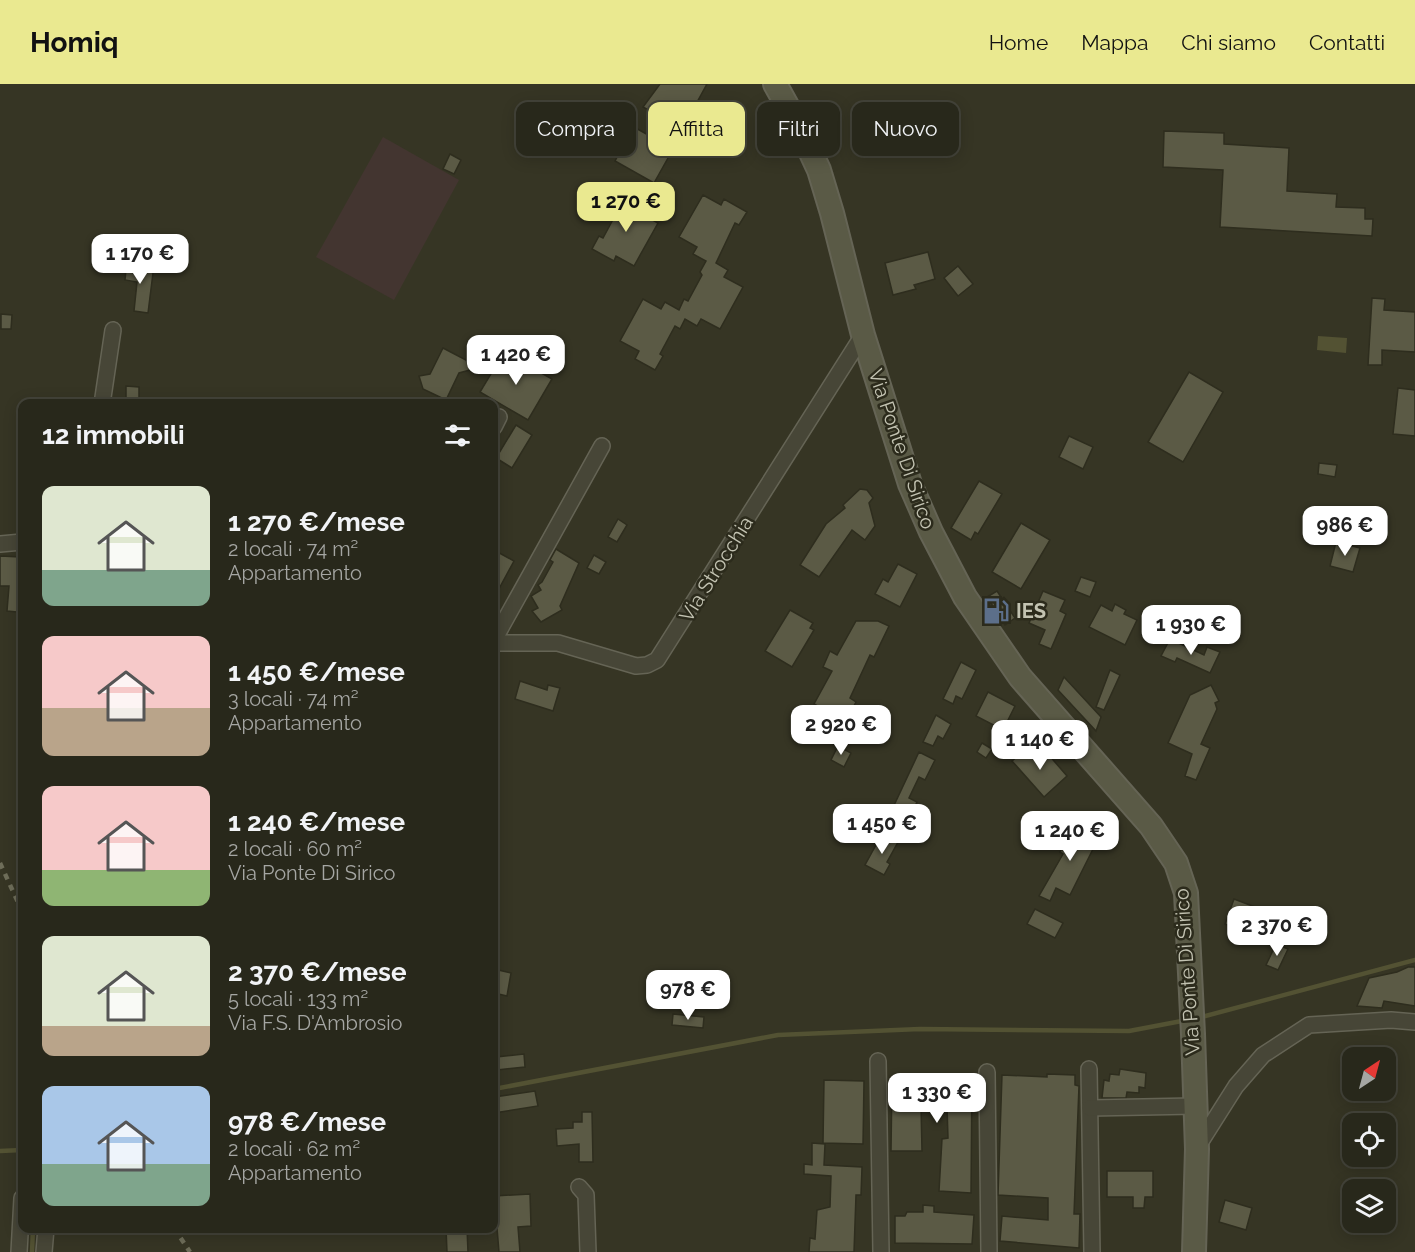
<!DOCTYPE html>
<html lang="it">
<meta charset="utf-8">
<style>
body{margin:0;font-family:Raleway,sans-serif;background:#343428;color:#f1f3f6;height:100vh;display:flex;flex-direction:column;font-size:22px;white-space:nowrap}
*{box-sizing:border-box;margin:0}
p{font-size:20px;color:#a5a6a3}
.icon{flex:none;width:33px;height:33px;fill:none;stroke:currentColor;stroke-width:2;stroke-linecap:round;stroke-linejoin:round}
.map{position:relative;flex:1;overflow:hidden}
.panel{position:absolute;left:18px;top:315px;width:480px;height:834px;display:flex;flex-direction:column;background:#28281b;border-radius:12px;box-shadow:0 3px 15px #0003,0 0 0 2px #44443a}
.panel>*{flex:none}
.top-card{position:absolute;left:516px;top:18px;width:570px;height:54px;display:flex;gap:12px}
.needle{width:39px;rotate:36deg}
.fabs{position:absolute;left:1342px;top:963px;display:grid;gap:12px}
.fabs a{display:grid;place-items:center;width:54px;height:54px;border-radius:12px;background:#28281b;box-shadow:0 3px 15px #0003,0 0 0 2px #44443a;font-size:30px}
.price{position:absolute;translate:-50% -51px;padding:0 14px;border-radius:12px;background:#fff;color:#222;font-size:20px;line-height:39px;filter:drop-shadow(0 2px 3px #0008)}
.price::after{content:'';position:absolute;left:50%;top:36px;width:18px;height:14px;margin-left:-9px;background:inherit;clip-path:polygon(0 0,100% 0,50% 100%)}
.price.active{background:#eae990;color:#111}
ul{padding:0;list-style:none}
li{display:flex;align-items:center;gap:18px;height:150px;padding:0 24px}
li span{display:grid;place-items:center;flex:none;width:168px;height:120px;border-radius:12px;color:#555}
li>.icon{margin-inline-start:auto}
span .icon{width:72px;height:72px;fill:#fffc;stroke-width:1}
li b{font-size:26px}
h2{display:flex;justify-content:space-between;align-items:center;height:72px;padding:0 24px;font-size:26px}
.tag{padding:0 21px;border-radius:12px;background:#28281b;box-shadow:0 3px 15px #0003,0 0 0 2px #44443a;font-size:21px;line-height:54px}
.tag.active{background:#eae990;color:#111}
header{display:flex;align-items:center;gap:36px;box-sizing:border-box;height:84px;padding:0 30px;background:#eae990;color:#111}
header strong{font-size:28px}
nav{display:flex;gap:33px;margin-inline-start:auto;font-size:21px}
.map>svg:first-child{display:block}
</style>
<header>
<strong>Homiq</strong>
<nav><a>Home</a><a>Mappa</a><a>Chi siamo</a><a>Contatti</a></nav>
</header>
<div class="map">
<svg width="1415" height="1168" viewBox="0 0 1415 1168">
<rect width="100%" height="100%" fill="#363524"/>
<polygon fill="#433530" points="383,53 459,96 394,216 316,173"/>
<polygon fill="#535233" points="1318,252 1347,254 1346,269 1317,266"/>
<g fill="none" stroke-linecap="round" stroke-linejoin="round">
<g stroke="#535233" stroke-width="4.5">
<polyline points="1198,934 1415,876"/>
<polyline points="494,1005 778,951 920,945 1129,947 1187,936"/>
<polyline points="0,1067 22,1066"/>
<polyline points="32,1168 33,1144"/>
</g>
</g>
<g fill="#5b5a45" stroke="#2e2d1e" stroke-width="1.5">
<polygon points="660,0 707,0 685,40 667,30 664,35 643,23"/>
<polygon points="634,43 673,65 654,99 615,77"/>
<polygon points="1164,47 1224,49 1224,60 1289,64 1287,107 1337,110 1336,123 1365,124 1365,135 1373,135 1372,152 1220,143 1223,86 1163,83"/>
<polygon points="450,70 461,76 454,90 443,85"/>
<polygon points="621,111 644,121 640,129 658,139 634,182 616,172 614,177 592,165 599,152 603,154 617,128 613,125"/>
<polygon points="703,111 721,121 724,115 747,128 739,141 735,139 716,179 728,186 724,193 743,203 720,245 701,235 697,242 685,235 680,245 675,242 660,270 663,272 655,286 635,275 639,267 620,257 643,215 661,225 665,218 679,226 684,215 688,217 702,191 700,188 706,177 693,170 697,163 679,153"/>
<polygon points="928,168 935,195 914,201 916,205 893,211 885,179"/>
<polygon points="127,175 153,189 148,229 134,227 137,198 125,196"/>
<polygon points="958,182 973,200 958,212 944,194"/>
<polygon points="1372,214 1385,215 1384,226 1415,228 1415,268 1382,266 1382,281 1368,281"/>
<polygon points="1,230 12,231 11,245 1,245"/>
<polygon points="443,264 466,276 470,286 459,289 446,316 423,305 419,292 430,290"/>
<polygon points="504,268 552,295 528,336 480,308"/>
<polygon points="1189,288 1223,308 1183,378 1148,358"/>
<polygon points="126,302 139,303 139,318 126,317"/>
<polygon points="1398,304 1415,306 1415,352 1393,350"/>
<polygon points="516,341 532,351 512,384 496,374"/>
<polygon points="1069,352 1093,363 1083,385 1059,373"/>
<polygon points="1319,379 1337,381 1335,393 1318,390"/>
<polygon points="979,397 1002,410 978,450 975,448 971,456 951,444"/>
<polygon points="860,405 867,406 873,414 869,419 875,442 865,456 852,446 819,493 800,481 826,440 845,424 843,421"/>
<polygon points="618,435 627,441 617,458 608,453"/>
<polygon points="1021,439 1050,456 1021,505 992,488"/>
<polygon points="1336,458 1360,464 1353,488 1330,482"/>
<polygon points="556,465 579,479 560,522 562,526 541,538 532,527 538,524 531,512 541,506 538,501 542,498 553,478 550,476"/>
<polygon points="494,466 514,477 494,514"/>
<polygon points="594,471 606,478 599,490 587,484"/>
<polygon points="0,472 21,473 17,528 7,527 9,502 0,502"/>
<polygon points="898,480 917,490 900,523 875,510 883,495 888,498"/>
<polygon points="1081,493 1096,498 1090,513 1075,507"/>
<polygon points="997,507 1015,534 1005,541 987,513"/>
<polygon points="1043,507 1065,516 1060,527 1066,530 1051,565 1039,560 1045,546 1029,539"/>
<polygon points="1115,520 1126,526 1124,530 1137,536 1125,561 1089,543 1101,521 1112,527"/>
<polygon points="790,526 813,539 810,544 814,546 792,583 765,567"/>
<polygon points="856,537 878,537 889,542 874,573 870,571 850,614 856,618 844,640 846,641 841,652 829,646 836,632 814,620 832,587 823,583 830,567 837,571"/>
<polygon points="1170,555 1204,571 1207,563 1220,568 1210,589 1177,574 1175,578 1161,572"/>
<polygon points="961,578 976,586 962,615 956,612 953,620 943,615"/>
<polygon points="1110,586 1120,591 1104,626 1096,623"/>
<polygon points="1064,593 1101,633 1096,647 1058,606"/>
<polygon points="520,597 547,606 548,601 560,604 553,627 515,615"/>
<polygon points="1211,601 1219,617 1215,619 1217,625 1201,660 1210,664 1196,696 1185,692 1192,670 1168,659 1190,611"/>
<polygon points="988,608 1015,622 1003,646 976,632"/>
<polygon points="936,631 951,640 943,655 938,652 933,662 923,658"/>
<polygon points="982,659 992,665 986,674 977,668"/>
<polygon points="838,662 851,669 844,683 831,676"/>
<polygon points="1026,665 1030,671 1036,665 1044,674 1048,670 1067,692 1044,713 1012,677"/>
<polygon points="919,668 935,676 925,696 919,693 909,714 917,718 907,738 890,730"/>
<polygon points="1039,735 1049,746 1040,754 1030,743"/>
<polygon points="1071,739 1095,752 1090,761 1094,763 1070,811 1056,804 1050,817 1039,812 1063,770 1060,768 1064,760 1061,758"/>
<polygon points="882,750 898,758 887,778 890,780 884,791 865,781"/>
<polygon points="1234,815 1271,829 1261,854 1225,840"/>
<polygon points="1035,825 1063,839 1055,854 1027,840"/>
<polygon points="1276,860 1288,865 1278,886 1266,881"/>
<polygon points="1408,883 1415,883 1415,922 1384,917 1382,924 1357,922 1369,894 1397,888"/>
<polygon points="494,885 511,889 507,912 494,909"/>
<polygon points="673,930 704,933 703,944 672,941"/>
<polygon points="524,970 525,983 497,986 496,973"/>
<polygon points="1120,985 1146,989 1145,1004 1139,1003 1139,1009 1127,1008 1126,1014 1102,1014 1104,996 1109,997 1110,990 1119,991"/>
<polygon points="941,990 972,990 971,1109 939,1107 942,1055 948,1054 947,1022 921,1022 922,1067 891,1067 892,994 941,996"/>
<polygon points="1047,990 1075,991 1075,1001 1079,1002 1074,1130 1080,1130 1079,1164 1000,1157 1002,1132 1048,1136 1048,1114 998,1111 1002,991 1047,993"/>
<polygon points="824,996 864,997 863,1060 823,1059"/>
<polygon points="535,1007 538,1022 494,1029 494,1013"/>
<polygon points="582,1028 592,1028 593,1078 579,1078 579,1060 557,1062 556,1045 573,1044 573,1038 582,1038"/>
<polygon points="812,1059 825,1060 824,1081 862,1083 861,1111 856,1111 854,1168 809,1168 810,1154 815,1155 817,1126 830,1123 831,1092 804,1090 804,1080 812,1081"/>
<polygon points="1107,1087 1153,1087 1153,1113 1145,1113 1144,1124 1133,1124 1133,1113 1107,1113"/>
<polygon points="530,1110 531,1142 518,1143 520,1168 499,1168 497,1144 494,1144 494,1112"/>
<polygon points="1225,1116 1252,1124 1246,1146 1219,1138"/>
<polygon points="923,1121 934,1122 934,1128 974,1131 972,1160 895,1159 895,1132 905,1132 907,1128 923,1128"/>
<polygon points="446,1144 467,1144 468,1168 447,1168"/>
</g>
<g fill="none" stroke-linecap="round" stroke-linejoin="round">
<g stroke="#656455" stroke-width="18">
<g id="street">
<polyline points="102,320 113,246"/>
<polyline points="494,343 499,333"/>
<polyline points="0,460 22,458"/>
<polyline points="494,556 602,362"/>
<polyline points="494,559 558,559 636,582 647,581 657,576 863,251"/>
<polyline points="878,977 881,1168"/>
<polyline points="1089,985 1092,1168"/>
<polyline points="987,988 989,1168"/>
<polyline points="1090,1024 1195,1022"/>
<polyline points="1198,1062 1236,1002 1263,971 1309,941 1391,936 1415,938"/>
<polyline points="579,1103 586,1111 588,1168"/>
<polyline points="19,1168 22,1114"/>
<polyline points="44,1168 46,1144"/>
</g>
</g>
<g stroke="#656455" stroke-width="26">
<polyline id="secondary" points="775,0 800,45 819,86 832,129 863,251 910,400 931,448 965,513 1020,593 1151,742 1176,779 1186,809 1193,950 1197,1065 1194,1168"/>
</g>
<use href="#street" stroke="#474637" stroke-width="15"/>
<use href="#secondary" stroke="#5a5a46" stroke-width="22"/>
<g stroke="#6e6d59" stroke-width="4.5" stroke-dasharray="6 6" stroke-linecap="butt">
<polyline points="0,779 22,827"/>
<polyline points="174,1144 190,1168"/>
</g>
</g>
<defs>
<g id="fuel-bare" transform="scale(2.07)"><path d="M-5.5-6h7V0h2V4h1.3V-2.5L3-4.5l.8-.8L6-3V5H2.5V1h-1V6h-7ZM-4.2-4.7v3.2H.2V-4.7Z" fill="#5c6f8a" stroke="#2c2b1c" stroke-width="2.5" paint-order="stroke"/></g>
</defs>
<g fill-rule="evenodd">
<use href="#fuel-bare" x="996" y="527"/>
</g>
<g text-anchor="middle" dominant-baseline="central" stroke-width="5" stroke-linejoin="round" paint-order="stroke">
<g font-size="20" fill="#c3c3b2" stroke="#2c2b1c">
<text transform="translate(902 365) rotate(71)">Via Ponte Di Sirico</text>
<text transform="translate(716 485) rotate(-58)">Via Strocchia</text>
<text transform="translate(1187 888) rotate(-94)">Via Ponte Di Sirico</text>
</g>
<g font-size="20" font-weight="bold" fill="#c3c3b2" stroke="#2c2b1c" text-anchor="start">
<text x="1016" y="527">IES</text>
</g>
</g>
</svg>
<div class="fabs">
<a><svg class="needle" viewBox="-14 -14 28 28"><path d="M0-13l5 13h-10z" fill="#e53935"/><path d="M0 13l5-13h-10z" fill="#a5a6a3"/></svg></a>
<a><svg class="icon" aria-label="locate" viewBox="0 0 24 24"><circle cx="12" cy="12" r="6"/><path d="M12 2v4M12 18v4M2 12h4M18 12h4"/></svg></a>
<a><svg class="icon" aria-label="layers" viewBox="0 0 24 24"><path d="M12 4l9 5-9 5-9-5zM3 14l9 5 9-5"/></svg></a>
</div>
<b class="price active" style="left:626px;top:149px">1 270 €</b>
<b class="price" style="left:140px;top:201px">1 170 €</b>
<b class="price" style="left:516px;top:302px">1 420 €</b>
<b class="price" style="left:1345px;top:473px">986 €</b>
<b class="price" style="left:1191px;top:572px">1 930 €</b>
<b class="price" style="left:841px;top:672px">2 920 €</b>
<b class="price" style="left:1040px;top:687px">1 140 €</b>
<b class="price" style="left:882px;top:771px">1 450 €</b>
<b class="price" style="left:1070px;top:778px">1 240 €</b>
<b class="price" style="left:1277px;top:873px">2 370 €</b>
<b class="price" style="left:688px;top:937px">978 €</b>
<b class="price" style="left:937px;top:1040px">1 330 €</b>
<div class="top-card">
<a class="tag">Compra</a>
<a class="tag active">Affitta</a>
<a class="tag">Filtri</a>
<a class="tag">Nuovo</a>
</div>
<section class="panel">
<h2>12 immobili<svg class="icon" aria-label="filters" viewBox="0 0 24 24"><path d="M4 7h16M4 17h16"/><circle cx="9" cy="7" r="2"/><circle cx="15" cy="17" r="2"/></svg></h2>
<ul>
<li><span style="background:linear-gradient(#dfe7d0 70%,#7fa58c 0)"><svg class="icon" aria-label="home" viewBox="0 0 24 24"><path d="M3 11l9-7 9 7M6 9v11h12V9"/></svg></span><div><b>1 270 €/mese</b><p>2 locali · 74 m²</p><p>Appartamento</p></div></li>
<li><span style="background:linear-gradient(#f6c9c9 60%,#b9a48a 0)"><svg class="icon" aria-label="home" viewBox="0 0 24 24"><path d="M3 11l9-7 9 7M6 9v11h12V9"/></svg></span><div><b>1 450 €/mese</b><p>3 locali · 74 m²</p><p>Appartamento</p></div></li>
<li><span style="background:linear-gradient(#f6c9c9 70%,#8fb573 0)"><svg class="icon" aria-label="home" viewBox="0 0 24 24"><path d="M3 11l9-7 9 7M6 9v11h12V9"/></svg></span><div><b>1 240 €/mese</b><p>2 locali · 60 m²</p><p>Via Ponte Di Sirico</p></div></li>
<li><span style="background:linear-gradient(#dfe7d0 75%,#b9a48a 0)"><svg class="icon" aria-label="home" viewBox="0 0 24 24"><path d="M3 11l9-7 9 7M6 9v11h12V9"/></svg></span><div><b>2 370 €/mese</b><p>5 locali · 133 m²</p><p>Via F.S. D'Ambrosio</p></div></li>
<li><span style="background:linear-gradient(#a9c7e8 65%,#7fa58c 0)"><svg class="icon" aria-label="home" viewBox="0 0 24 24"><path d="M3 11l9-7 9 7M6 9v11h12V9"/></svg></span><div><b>978 €/mese</b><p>2 locali · 62 m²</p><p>Appartamento</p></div></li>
</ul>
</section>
</div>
